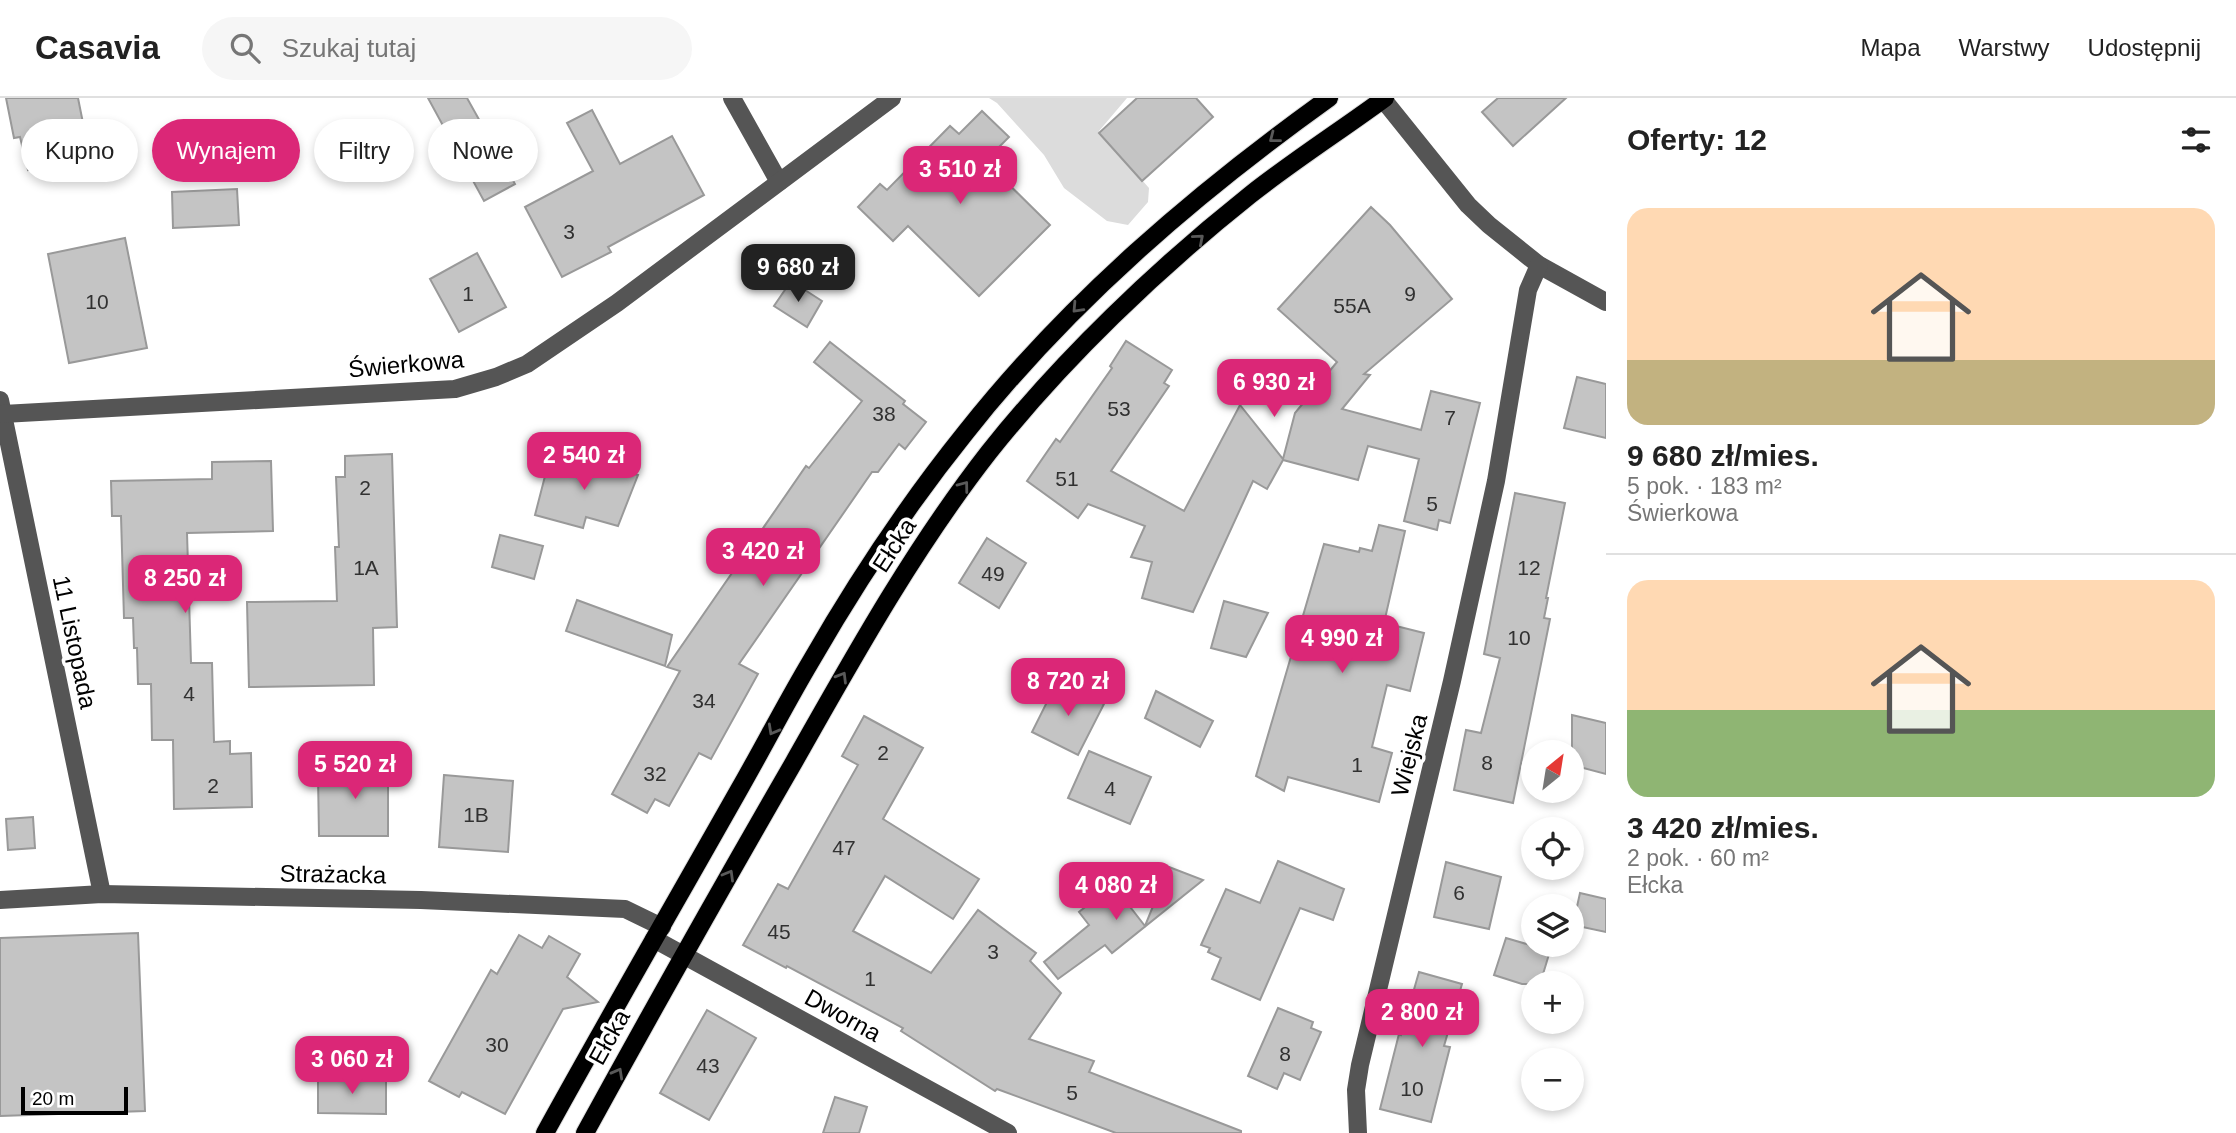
<!DOCTYPE html>
<html lang="pl">
<meta charset="utf-8">
<style>
body{margin:0;font-family:Arial,sans-serif;background:#f6f6f6;color:#222;height:100vh;display:flex;flex-direction:column;font-size:26px;white-space:nowrap}
*{box-sizing:border-box;margin:0}
p{font-size:23px;color:#767676}
.icon{flex:none;width:38px;height:38px;fill:none;stroke:currentColor;stroke-width:2;stroke-linecap:round;stroke-linejoin:round}
.map{position:relative;flex:1;overflow:hidden}
.drawer{display:flex;flex-direction:column;background:#fff;width:630px}
.drawer>*{flex:none}
.hud{position:absolute;left:21px;top:21px;width:665px;height:63px;display:flex;gap:14px}
.needle{width:46px;rotate:30deg}
.fabs{position:absolute;left:1521px;top:642px;display:grid;gap:14px}
.fabs a{display:grid;place-items:center;width:63px;height:63px;border-radius:50%;background:#fff;box-shadow:0 4px 10px #0003;font-size:35px}
.scale{position:absolute;left:21px;bottom:18px;width:107px;box-sizing:border-box;padding-left:7px;border:4px solid #000;border-top:0;font-size:19px;line-height:24px;white-space:nowrap;color:#000;-webkit-text-stroke:5px #fff;paint-order:stroke}
.price{position:absolute;translate:-50% -60px;padding:0 16px;border-radius:14px;background:#db2777;color:#fff;font-size:23px;line-height:46px;filter:drop-shadow(0 2px 4px #0008)}
.price::after{content:'';position:absolute;left:50%;top:42px;width:21px;height:16px;margin-left:-10px;background:inherit;clip-path:polygon(0 0,100% 0,50% 100%)}
.price.selected{background:#222;color:#fff}
ul{padding:0;list-style:none}
li{display:grid;align-content:center;gap:14px;height:371px;padding:0 21px}
li+li{border-top:2px solid #e0e0e0}
li span{display:grid;place-items:center;height:217px;border-radius:21px;color:#555}
li>.icon{margin-inline-start:auto}
span .icon{width:126px;height:126px;fill:#fffc;stroke-width:1}
li b{font-size:30px}
h2{display:flex;justify-content:space-between;align-items:center;height:84px;padding:0 21px;font-size:30px}
.chip{padding:0 24px;border-radius:32px;background:#fff;box-shadow:0 4px 10px #0003;font-size:24px;line-height:63px}
.chip.selected{background:#db2777;color:#fff}
header{display:flex;align-items:center;gap:42px;box-sizing:border-box;height:98px;padding:0 35px;background:#fff;border-bottom:2px solid #e0e0e0}
header strong{font-size:33px}
nav{display:flex;gap:38px;margin-inline-start:auto;font-size:24px}
.search{width:490px;height:63px;background:#f6f6f6;display:flex;align-items:center;gap:18px;box-sizing:border-box;padding:0 24px;border-radius:38px;color:#767676;font-size:26px}
main{display:flex;flex:1;min-height:0}
.map>svg:first-child{display:block}
</style>
<header>
<strong>Casavia</strong>
<div class="search"><svg class="icon" aria-label="search" viewBox="0 0 24 24"><circle cx="10" cy="10" r="6"/><path d="M15 15l6 6"/></svg>Szukaj tutaj</div>
<nav><a>Mapa</a><a>Warstwy</a><a>Udostępnij</a></nav>
</header>
<main>
<div class="map">
<svg width="1606" height="1035" viewBox="0 0 1606 1035">
<rect width="100%" height="100%" fill="#fff"/>
<polygon fill="#dcdcdc" points="989,0 1127,0 1099,33 1149,90 1148,104 1128,127 1107,123 1064,90 1044,57 997,5"/>
<g fill="#c4c4c4" stroke="#999" stroke-width="2">
<polygon points="6,0 78,0 90,60 28,72 20,39 14,40"/>
<polygon points="428,0 467,0 515,86 484,103"/>
<polygon points="1137,0 1196,0 1213,19 1142,83 1099,35"/>
<polygon points="1498,0 1566,0 1513,48 1482,14"/>
<polygon points="592,12 620,66 672,38 704,97 608,149 611,154 562,179 525,109 593,73 567,25"/>
<polygon points="982,13 1009,39 985,63 1050,127 979,198 908,128 893,143 858,109 880,86 887,92 950,28 959,36"/>
<polygon points="237,91 239,127 173,130 172,94"/>
<polygon points="1371,109 1390,127 1452,201 1364,276 1370,277 1342,311 1421,332 1431,293 1480,305 1450,425 1439,422 1437,432 1404,423 1419,361 1368,348 1358,382 1283,362 1267,391 1253,383 1193,514 1142,500 1152,464 1131,459 1145,428 1088,406 1078,420 1027,383 1056,341 1060,344 1112,270 1110,268 1126,243 1172,272 1164,285 1169,288 1111,373 1184,413 1240,307 1283,361 1295,315 1337,264 1278,211"/>
<polygon points="125,140 147,250 69,265 48,156"/>
<polygon points="477,155 506,209 459,234 430,181"/>
<polygon points="791,183 822,203 807,229 774,208"/>
<polygon points="830,244 905,303 903,306 926,324 905,351 899,346 878,374 872,374 739,566 758,576 711,661 699,655 669,708 655,701 647,715 612,696 680,573 667,569 806,368 809,370 862,303 814,264"/>
<polygon points="1577,279 1606,286 1606,340 1564,330"/>
<polygon points="551,355 638,377 618,428 586,419 583,430 535,417"/>
<polygon points="392,356 397,529 373,530 374,587 249,589 247,504 337,503 335,449 339,449 336,379 345,379 345,358"/>
<polygon points="271,363 273,433 187,435 191,565 212,565 214,644 230,643 230,656 251,655 252,709 174,711 173,642 152,642 151,586 138,586 137,550 134,550 133,520 124,520 121,418 112,418 111,383 212,381 212,364"/>
<polygon points="1515,395 1565,405 1546,500 1548,500 1544,520 1550,521 1513,705 1454,692 1466,632 1481,635 1500,560 1484,556"/>
<polygon points="1379,427 1405,433 1384,525 1424,535 1410,593 1387,587 1372,649 1392,655 1379,704 1288,679 1284,693 1256,678 1324,446 1359,454 1360,450 1372,453"/>
<polygon points="500,437 543,448 534,481 492,469"/>
<polygon points="987,440 1026,465 999,510 959,485"/>
<polygon points="577,502 672,537 665,568 566,533"/>
<polygon points="1224,503 1268,515 1246,559 1211,550"/>
<polygon points="1058,582 1104,606 1078,657 1032,634"/>
<polygon points="1156,593 1213,623 1200,649 1145,620"/>
<polygon points="1572,617 1606,625 1606,676 1572,667"/>
<polygon points="864,618 923,650 883,721 979,781 953,821 885,778 853,833 931,875 978,812 1036,855 1030,863 1061,895 1029,941 1094,963 1089,974 1241,1033 1241,1035 1116,1035 997,991 995,993 901,933 903,930 787,868 786,870 743,847 778,786 788,791 858,667 842,658"/>
<polygon points="1089,653 1151,679 1130,726 1068,700"/>
<polygon points="355,656 383,657 383,677 388,677 388,738 319,738 318,678 356,677"/>
<polygon points="444,677 513,683 508,754 439,749"/>
<polygon points="33,719 35,750 8,752 6,721"/>
<polygon points="1278,763 1344,791 1333,822 1300,810 1260,902 1212,881 1221,860 1208,854 1210,850 1201,847 1226,791 1260,805"/>
<polygon points="1446,764 1501,779 1489,831 1434,819"/>
<polygon points="1169,769 1203,782 1112,855 1105,847 1058,881 1044,864 1089,827 1079,814 1113,787 1145,828"/>
<polygon points="1580,795 1606,801 1606,834 1573,827"/>
<polygon points="138,835 145,1013 0,1018 0,840"/>
<polygon points="519,837 542,850 549,838 580,856 567,879 598,904 563,911 505,1016 462,994 459,999 429,983 491,872 497,876"/>
<polygon points="1506,840 1550,853 1540,886 1522,886 1494,877"/>
<polygon points="1419,874 1462,886 1444,948 1450,949 1431,1024 1380,1011 1399,936 1401,937"/>
<polygon points="1278,910 1313,924 1311,930 1321,934 1300,982 1284,975 1277,991 1248,978"/>
<polygon points="707,912 756,940 709,1022 660,995"/>
<polygon points="318,980 386,981 386,1016 318,1015"/>
<polygon points="835,999 867,1009 859,1035 823,1035"/>
</g>
<g fill="none" stroke-linecap="round" stroke-linejoin="round">
<g stroke="#dbdbdb" stroke-width="20">
<g id="major">
<path d="M 545,1035 C 609,919 675,805 740,690 C 764,648 786,605 811,563 C 857,483 908,406 966,334 C 1069,204 1195,96 1329,0"/>
<path d="M 585,1035 C 653,911 723,787 794,664 C 854,558 914,450 989,354 C 1063,261 1157,171 1250,97 C 1293,63 1340,33 1385,0"/>
</g>
</g>
<g stroke="#555" stroke-width="18">
<polyline points="732,0 779,84"/>
<polyline points="1382,0 1468,107 1489,127 1539,167 1606,204"/>
<polyline points="0,302 102,796"/>
<polyline points="3,316 455,291 496,279 527,266 617,205 892,0"/>
<polyline points="0,802 102,796 421,802 625,811 662,829"/>
<polyline points="654,841 1008,1035"/>
<polyline points="1358,1035 1356,992 1360,967 1452,583 1496,383 1528,192 1539,167"/>
</g>
<use href="#major" stroke="#000" stroke-width="18"/>
</g>
<defs><path id="oneway-chevron" d="M-2-3.5L2.5 0L-2 3.5" fill="none" stroke-width="1.6" stroke-linecap="round" stroke-linejoin="round" transform="scale(1.75)"/></defs>
<g stroke="#595959">
<use href="#oneway-chevron" transform="translate(1274 40) rotate(142)"/>
<use href="#oneway-chevron" transform="translate(1199 141) rotate(-41)"/>
<use href="#oneway-chevron" transform="translate(1077 210) rotate(133)"/>
<use href="#oneway-chevron" transform="translate(964 388) rotate(-53)"/>
<use href="#oneway-chevron" transform="translate(842 579) rotate(-59)"/>
<use href="#oneway-chevron" transform="translate(773 632) rotate(119)"/>
<use href="#oneway-chevron" transform="translate(729 777) rotate(-60)"/>
<use href="#oneway-chevron" transform="translate(618 975) rotate(-61)"/>
</g>
<g text-anchor="middle" dominant-baseline="central" stroke-width="7" stroke-linejoin="round" paint-order="stroke">
<g font-size="21" fill="#313131">
<text x="569" y="133">3</text>
<text x="468" y="195">1</text>
<text x="1410" y="195">9</text>
<text x="97" y="203">10</text>
<text x="1352" y="207">55A</text>
<text x="1119" y="310">53</text>
<text x="884" y="315">38</text>
<text x="1450" y="319">7</text>
<text x="1067" y="380">51</text>
<text x="365" y="389">2</text>
<text x="1432" y="405">5</text>
<text x="366" y="469">1A</text>
<text x="1529" y="469">12</text>
<text x="993" y="475">49</text>
<text x="1519" y="539">10</text>
<text x="189" y="595">4</text>
<text x="704" y="602">34</text>
<text x="883" y="654">2</text>
<text x="1487" y="664">8</text>
<text x="1357" y="666">1</text>
<text x="655" y="675">32</text>
<text x="213" y="687">2</text>
<text x="1110" y="690">4</text>
<text x="476" y="716">1B</text>
<text x="844" y="749">47</text>
<text x="1459" y="794">6</text>
<text x="779" y="833">45</text>
<text x="993" y="853">3</text>
<text x="870" y="880">1</text>
<text x="497" y="946">30</text>
<text x="1285" y="955">8</text>
<text x="708" y="967">43</text>
<text x="1412" y="990">10</text>
<text x="1072" y="994">5</text>
</g>
<g font-size="24" fill="#000" stroke="#fff">
<text transform="translate(406 266) rotate(-5)">Świerkowa</text>
<text transform="translate(894 447) rotate(-57)">Ełcka</text>
<text transform="translate(75 544) rotate(78)">11 Listopada</text>
<text transform="translate(1409 657) rotate(-76)">Wiejska</text>
<text transform="translate(333 776) rotate(1)">Strażacka</text>
<text transform="translate(843 917) rotate(29)">Dworna</text>
<text transform="translate(609 939) rotate(-61)">Ełcka</text>
</g>
</g>
</svg>
<div class="fabs">
<a><svg class="needle" viewBox="-14 -14 28 28"><path d="M0-13l5 13h-10z" fill="#e53935"/><path d="M0 13l5-13h-10z" fill="#767676"/></svg></a>
<a><svg class="icon" aria-label="locate" viewBox="0 0 24 24"><circle cx="12" cy="12" r="6"/><path d="M12 2v4M12 18v4M2 12h4M18 12h4"/></svg></a>
<a><svg class="icon" aria-label="layers" viewBox="0 0 24 24"><path d="M12 4l9 5-9 5-9-5zM3 14l9 5 9-5"/></svg></a>
<a>+</a>
<a>−</a>
</div>
<div class="scale">20 m</div>
<b class="price" style="left:960px;top:108px">3 510 zł</b>
<b class="price selected" style="left:798px;top:206px">9 680 zł</b>
<b class="price" style="left:1274px;top:321px">6 930 zł</b>
<b class="price" style="left:584px;top:394px">2 540 zł</b>
<b class="price" style="left:763px;top:490px">3 420 zł</b>
<b class="price" style="left:185px;top:517px">8 250 zł</b>
<b class="price" style="left:1342px;top:577px">4 990 zł</b>
<b class="price" style="left:1068px;top:620px">8 720 zł</b>
<b class="price" style="left:355px;top:703px">5 520 zł</b>
<b class="price" style="left:1116px;top:824px">4 080 zł</b>
<b class="price" style="left:1422px;top:951px">2 800 zł</b>
<b class="price" style="left:352px;top:998px">3 060 zł</b>
<div class="hud">
<a class="chip">Kupno</a>
<a class="chip selected">Wynajem</a>
<a class="chip">Filtry</a>
<a class="chip">Nowe</a>
</div>
</div>
<section class="drawer">
<h2>Oferty: 12<svg class="icon" aria-label="filters" viewBox="0 0 24 24"><path d="M4 7h16M4 17h16"/><circle cx="9" cy="7" r="2"/><circle cx="15" cy="17" r="2"/></svg></h2>
<ul>
<li><span style="background:linear-gradient(#ffd9b3 70%,#c2b280 0)"><svg class="icon" aria-label="home" viewBox="0 0 24 24"><path d="M3 11l9-7 9 7M6 9v11h12V9"/></svg></span><div><b>9 680 zł/mies.</b><p>5 pok. · 183 m²</p><p>Świerkowa</p></div></li>
<li><span style="background:linear-gradient(#ffd9b3 60%,#8fb573 0)"><svg class="icon" aria-label="home" viewBox="0 0 24 24"><path d="M3 11l9-7 9 7M6 9v11h12V9"/></svg></span><div><b>3 420 zł/mies.</b><p>2 pok. · 60 m²</p><p>Ełcka</p></div></li>
</ul>
</section>
</main>
